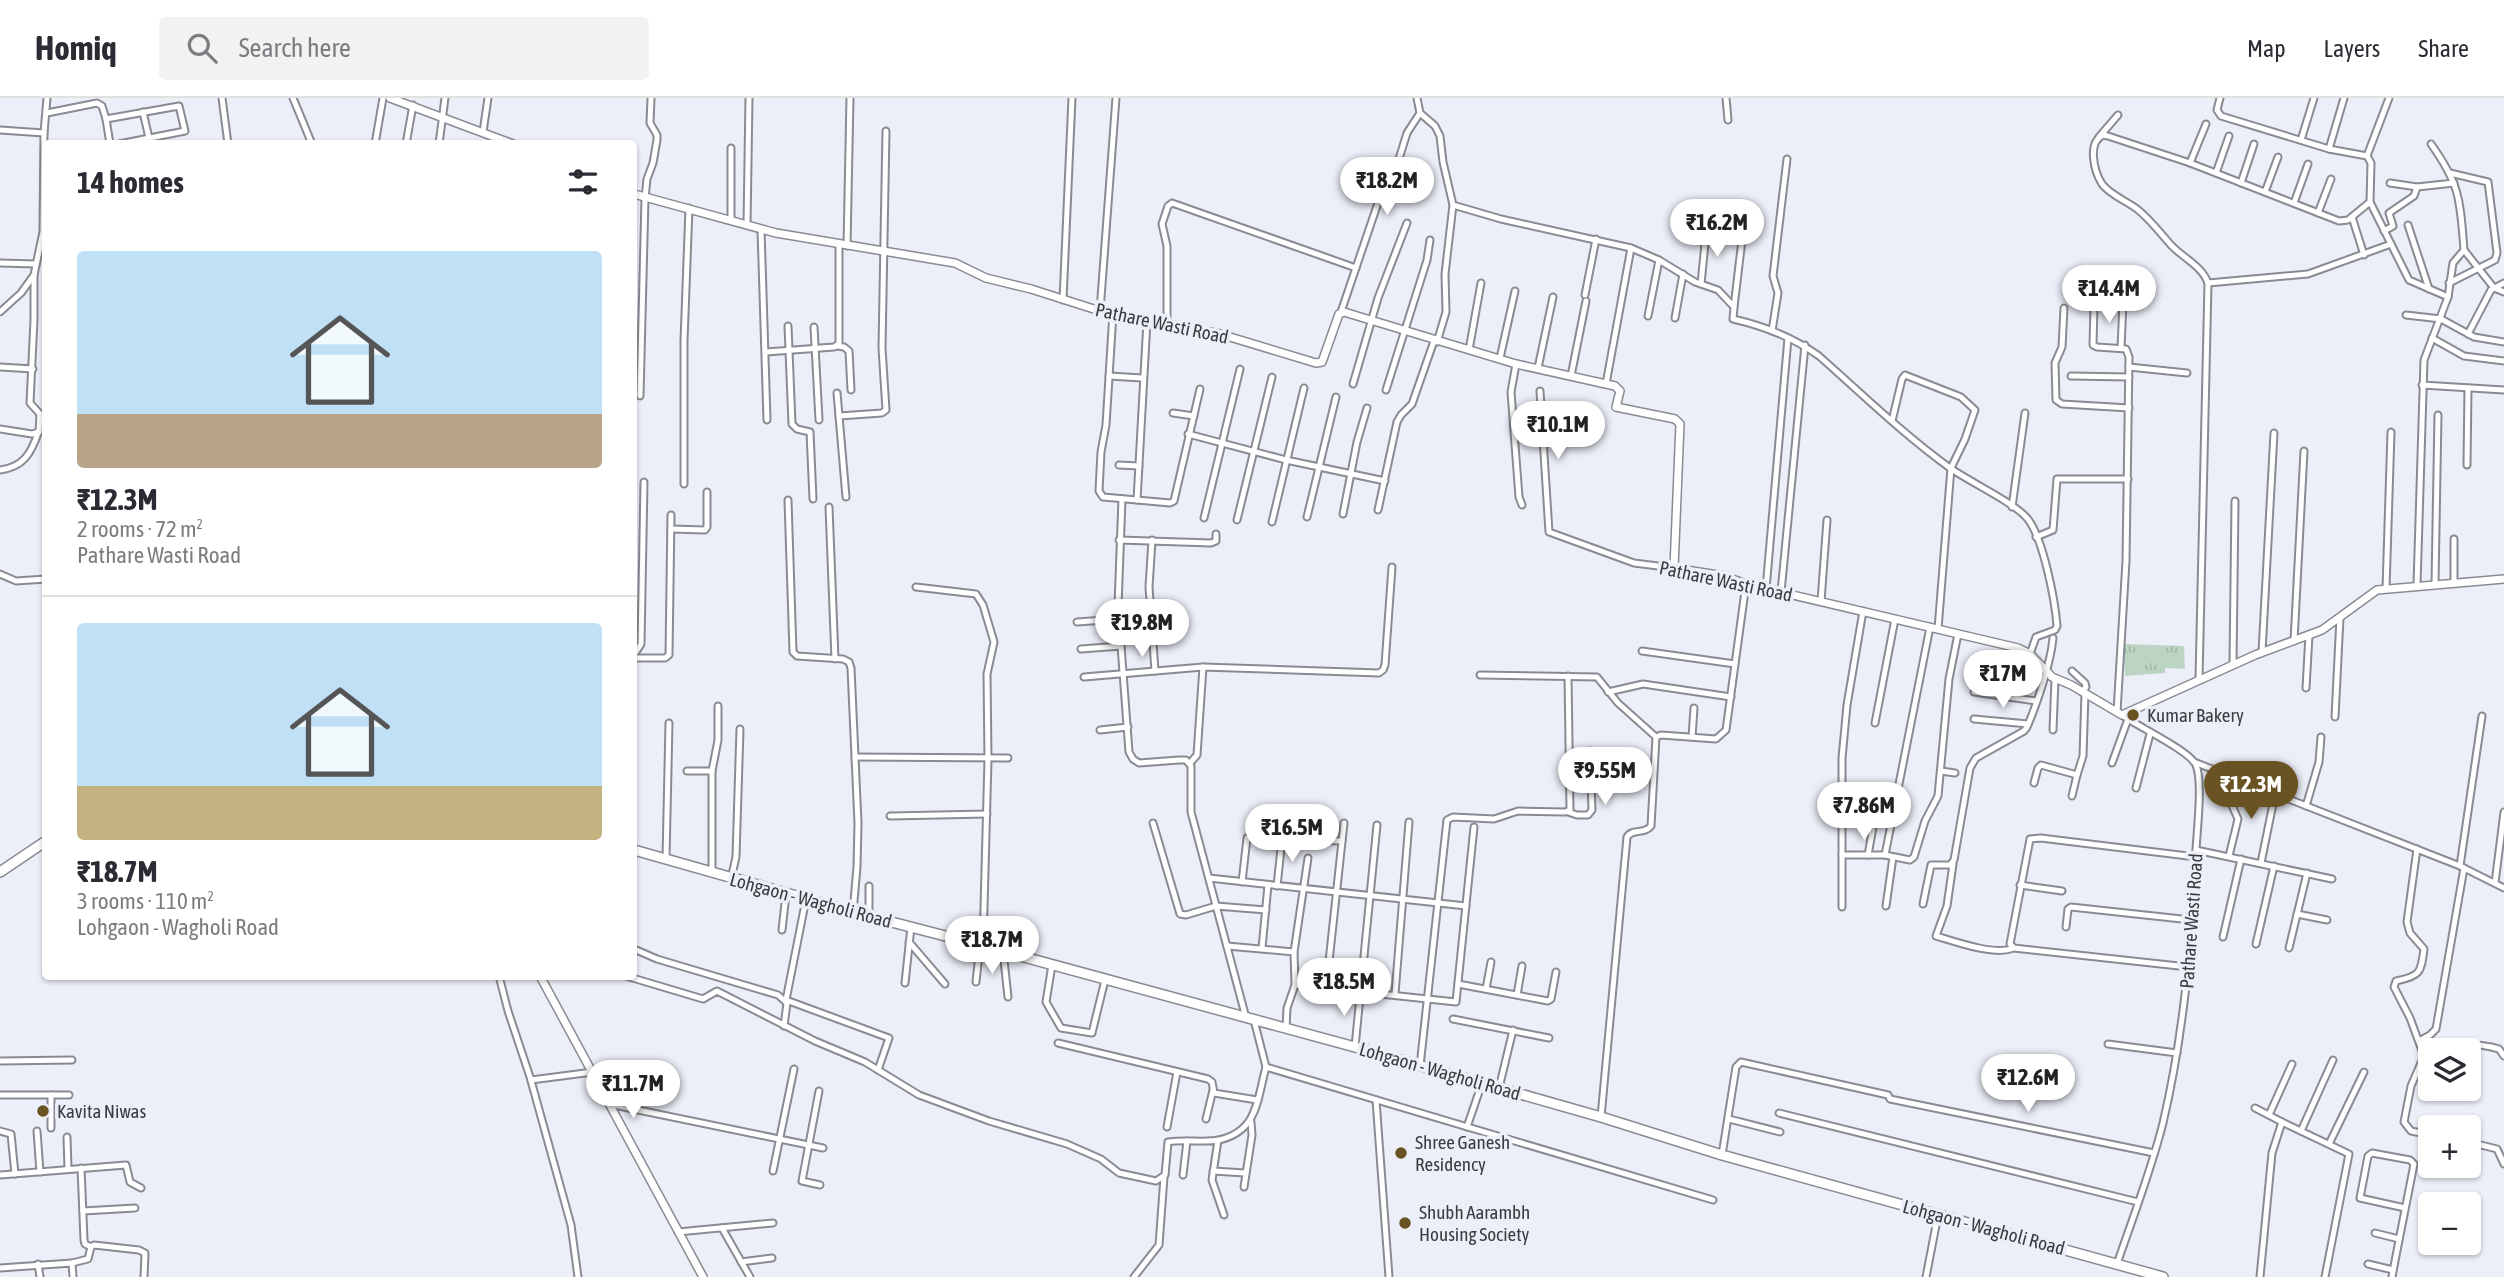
<!DOCTYPE html>
<meta charset="utf-8">
<style>
body{margin:0;font-family:"Asap Condensed",sans-serif;background:#f2f2f3;color:#2b2b33;height:100vh;display:flex;flex-direction:column;font-size:26px;white-space:nowrap}
*{box-sizing:border-box;margin:0}
p{font-size:23px;color:#7c7c81}
.icon{flex:none;width:38px;height:38px;fill:none;stroke:currentColor;stroke-width:2;stroke-linecap:round;stroke-linejoin:round}
.map{position:relative;flex:1;overflow:hidden}
.panel{position:absolute;left:42px;top:42px;width:595px;height:840px;display:flex;flex-direction:column;background:#fff;border-radius:7px;box-shadow:0 2px 5px #0004}
.panel>*{flex:none}
.tools{position:absolute;left:2418px;top:940px;display:grid;gap:14px}
.tools a{display:grid;place-items:center;width:63px;height:63px;border-radius:7px;background:#fff;box-shadow:0 2px 5px #0004;font-size:35px}
.price{position:absolute;translate:-50% -60px;padding:0 16px;border-radius:24px;background:#fff;color:#222;font-size:23px;line-height:46px;filter:drop-shadow(0 2px 4px #0008)}
.price::after{content:'';position:absolute;left:50%;top:42px;width:21px;height:16px;margin-left:-10px;background:inherit;clip-path:polygon(0 0,100% 0,50% 100%)}
.price.on{background:#6a5323;color:#fff}
ul{padding:0;list-style:none}
li{display:grid;align-content:center;gap:14px;height:371px;padding:0 35px}
li+li{border-top:2px solid #e1e1e2}
li span{display:grid;place-items:center;height:217px;border-radius:7px;color:#555}
li>.icon{margin-inline-start:auto}
span .icon{width:126px;height:126px;fill:#fffc;stroke-width:1}
li b{font-size:30px}
h2{display:flex;justify-content:space-between;align-items:center;height:84px;padding:0 35px;font-size:30px}
header{display:flex;align-items:center;gap:42px;box-sizing:border-box;height:98px;padding:0 35px;background:#fff;border-bottom:2px solid #e1e1e2}
header strong{font-size:33px}
nav{display:flex;gap:38px;margin-inline-start:auto;font-size:24px}
.search{width:490px;height:63px;background:#f2f2f3;display:flex;align-items:center;gap:18px;box-sizing:border-box;padding:0 24px;border-radius:7px;color:#7c7c81;font-size:26px}
.map>svg:first-child{display:block}
</style>
<header>
<strong>Homiq</strong>
<div class="search"><svg class="icon" aria-label="search" viewBox="0 0 24 24"><circle cx="10" cy="10" r="6"/><path d="M15 15l6 6"/></svg>Search here</div>
<nav><a>Map</a><a>Layers</a><a>Share</a></nav>
</header>
<div class="map">
<svg width="2504" height="1179" viewBox="0 0 2504 1179">
<defs>
<pattern id="park-tufts" width="24" height="20" patternUnits="userSpaceOnUse" patternTransform="scale(1.75)"><rect width="24" height="20" fill="#bcd4c4"/><path d="M3 7l-1-3M5 7V3M7 7l1-3M15 17l-1-3M17 17v-4M19 17l1-3" fill="none" stroke="#a2b7a9"/></pattern>
</defs>
<rect width="100%" height="100%" fill="#eceff8"/>
<polygon fill="url(#park-tufts)" points="2124,546 2184,548 2185,571 2165,570 2165,575 2125,578"/>
<g fill="none" stroke-linecap="round" stroke-linejoin="round">
<g stroke="#898b93" stroke-width="9">
<g id="minor">
<polyline points="222,0 228,46"/>
<polyline points="293,0 312,46"/>
<path d="M 1417,0 L 1420,15 L 1435,28 L 1440,38 L 1443,64 L 1453,107 L 1501,121 L 1631,150 L 1659,162 L 1695,184 L 1718,192 L 1734,209 L 1733,221 C 1764,228 1794,240 1819,258 C 1862,296 1903,336 1950,370 C 1970,384 2013,404 2027,420 C 2043,439 2055,502 2057,528 L 2055,532 L 2036,539 L 2030,556"/>
<polyline points="1726,0 1728,22"/>
<polyline points="2220,0 2217,12 2221,18 2329,51 2367,58 2371,65 2370,104"/>
<polyline points="143,14 149,40"/>
<polyline points="47,15 97,5 102,8 106,21 179,8 185,33 119,46"/>
<polyline points="106,21 110,46"/>
<polyline points="0,32 44,35"/>
<polyline points="483,34 488,0"/>
<polyline points="2099,39 2118,17"/>
<polyline points="2301,42 2314,0"/>
<polyline points="375,46 383,0"/>
<polyline points="406,46 413,7"/>
<polyline points="439,46 445,0"/>
<polyline points="2329,51 2344,0"/>
<polyline points="2367,58 2389,0"/>
<polyline points="2190,65 2206,26"/>
<polyline points="2216,75 2229,38"/>
<polyline points="2241,85 2254,46"/>
<polyline points="2390,85 2417,89 2454,85"/>
<polyline points="2265,94 2278,59"/>
<polyline points="2294,105 2308,66"/>
<polyline points="2318,115 2331,81"/>
<polyline points="2352,119 2364,157"/>
<polyline points="731,122 731,50"/>
<polyline points="747,127 749,0"/>
<polyline points="2408,127 2429,191"/>
<polyline points="761,132 767,322"/>
<polyline points="2384,133 2393,128 2389,115 2414,98 2417,89"/>
<polyline points="847,148 850,0"/>
<polyline points="2464,152 2494,190 2504,194"/>
<polyline points="0,165 36,166"/>
<polyline points="2208,185 2308,176 2391,146"/>
<polyline points="2449,185 2495,162 2497,155 2488,84 2450,75"/>
<polyline points="1701,186 1706,135"/>
<polyline points="1585,197 1596,141"/>
<polyline points="1063,202 1072,0"/>
<polyline points="2094,208 2093,247 2097,249 2126,251 2129,259 2126,463 2117,614"/>
<polyline points="1734,209 1742,142"/>
<polyline points="2064,210 2062,249 2055,265 2056,302 2062,306 2129,310"/>
<polyline points="1100,213 1116,0"/>
<polyline points="0,214 21,195 34,177"/>
<polyline points="1341,214 1382,93 1398,64 1407,35 1420,15"/>
<polyline points="1113,215 1106,327 1101,354 1099,393 1103,399 1137,402 1147,223"/>
<polyline points="2406,217 2441,221 2474,239 2504,244"/>
<polyline points="1648,218 1659,162"/>
<polyline points="1675,220 1683,176"/>
<polyline points="1167,227 1167,148 1162,126 1168,108 1172,105 1356,170"/>
<polyline points="788,228 792,326 797,331 810,334 813,401"/>
<polyline points="814,229 819,322"/>
<polyline points="1772,233 1778,195 1773,178 1787,61"/>
<polyline points="2468,236 2491,192 2504,185"/>
<polyline points="2432,240 2464,258 2504,263"/>
<polyline points="1437,244 1446,214 1445,176 1453,107"/>
<polyline points="837,248 844,249 849,253 851,292"/>
<polyline points="2121,250 2123,204"/>
<polyline points="1469,252 1481,185"/>
<polyline points="766,254 834,249 839,246 839,146"/>
<polyline points="1500,260 1515,193"/>
<polyline points="1516,266 1511,294 1519,399 1522,407"/>
<polyline points="0,269 33,271"/>
<polyline points="2129,269 2187,275"/>
<polyline points="1538,270 1553,199"/>
<polyline points="1109,278 1142,280"/>
<polyline points="1571,278 1586,203"/>
<polyline points="2071,278 2129,279"/>
<polyline points="1353,286 1378,200 1407,125"/>
<polyline points="1606,286 1631,150"/>
<polyline points="2422,287 2504,292"/>
<polyline points="1386,292 1427,162 1430,142"/>
<polyline points="1540,293 1549,434 1634,465 1674,470"/>
<polyline points="837,295 839,318"/>
<polyline points="640,298 645,100 647,81 653,65 657,42 657,37 650,25 651,0"/>
<polyline points="1173,315 1194,318"/>
<polyline points="1892,323 1902,281 1905,277 1961,299 1975,312 1965,341 1951,370 1938,531"/>
<polyline points="0,331 32,336 39,334 40,316 30,305 34,222 34,177 43,134 44,35 47,0"/>
<polyline points="1188,336 1286,362 1385,383"/>
<polyline points="1119,367 1139,368"/>
<polyline points="2467,367 2468,290"/>
<path d="M 0,372 C 23,369 31,356 38,335"/>
<polyline points="684,386 684,243 689,110"/>
<polyline points="846,399 839,318 882,315 886,312 882,250 886,33"/>
<polyline points="1122,401 1118,508 1129,654 1133,661 1139,665 1179,662 1186,662 1191,668 1191,714 1246,920"/>
<polyline points="788,402 793,554 797,558 843,561 849,564 851,570 858,725 857,769 853,814"/>
<polyline points="1137,402 1170,405 1174,403 1200,291"/>
<polyline points="829,409 835,561"/>
<polyline points="2012,409 2025,315"/>
<polyline points="1378,412 1397,324 1401,317 1412,306 1434,243"/>
<polyline points="1343,416 1357,344 1367,310"/>
<polyline points="1307,419 1336,299"/>
<polyline points="1204,420 1240,271"/>
<polyline points="1237,422 1272,279"/>
<polyline points="1272,424 1304,290"/>
<polyline points="671,431 705,432 707,429 707,394"/>
<polyline points="2036,439 2053,432 2057,381 2128,381"/>
<polyline points="2454,441 2454,485"/>
<polyline points="1119,442 1211,445 1216,443 1216,436"/>
<polyline points="1152,442 1149,489 1155,573"/>
<polyline points="0,476 16,483 46,481"/>
<polyline points="2435,486 2438,317"/>
<path d="M 2417,487 L 2424,262 L 2448,199 L 2453,165 L 2464,152 C 2460,103 2461,88 2431,46"/>
<polyline points="916,489 976,496 983,507 994,544 987,576 988,661 983,847"/>
<polyline points="1766,491 1788,240"/>
<polyline points="2386,491 2391,334"/>
<polyline points="1781,494 1805,247"/>
<polyline points="1821,503 1827,422"/>
<polyline points="1077,524 1119,521"/>
<polyline points="2294,543 2304,353"/>
<polyline points="1081,551 1121,548"/>
<polyline points="1642,553 1735,566"/>
<polyline points="2262,554 2274,335"/>
<polyline points="634,557 641,546 644,384"/>
<polyline points="634,560 665,560 669,557 671,417"/>
<polyline points="2233,566 2235,403"/>
<polyline points="2072,573 2085,585 2086,589 2082,594"/>
<polyline points="1480,577 1597,579 1618,605 1656,639"/>
<polyline points="1084,579 1203,569 1379,575 1383,572 1385,567 1392,469"/>
<path d="M 2199,581 L 2208,185 C 2202,168 2183,160 2171,147 C 2160,135 2150,121 2137,111 C 2127,103 2110,97 2102,86 C 2094,73 2087,45 2103,37 L 2108,38 L 2190,65 L 2339,123 L 2348,122 L 2370,104 L 2409,182 L 2448,199"/>
<polyline points="2306,590 2309,537"/>
<polyline points="1608,594 1643,586 1731,599"/>
<polyline points="1974,594 2036,603"/>
<polyline points="2335,619 2340,520"/>
<polyline points="1974,621 2028,626"/>
<polyline points="1875,625 1895,521"/>
<polyline points="1100,632 1128,629"/>
<polyline points="2053,632 2055,581"/>
<polyline points="1692,639 1694,610"/>
<polyline points="855,659 1008,660"/>
<polyline points="2194,664 2460,768 2504,790"/>
<polyline points="1190,665 1197,657 1203,569"/>
<polyline points="2112,665 2128,621"/>
<polyline points="687,673 712,673"/>
<polyline points="1941,673 1955,675"/>
<polyline points="2034,685 2038,670 2041,667 2077,677 2083,658 2085,595"/>
<polyline points="2136,690 2150,636"/>
<polyline points="2072,698 2077,677"/>
<polyline points="2306,708 2319,664 2321,639"/>
<polyline points="1568,714 1577,717 1588,717 1592,712 1590,653"/>
<polyline points="890,718 987,716"/>
<polyline points="1153,725 1180,816 1186,817 1216,808 1266,812"/>
<path d="M 2417,751 L 2407,824 L 2410,835 L 2424,851 C 2421,874 2421,878 2396,883 L 2394,889 L 2410,920 L 2424,958 L 2411,988 L 2404,1024 L 2411,1033 L 2431,1037"/>
<polyline points="2196,752 2332,781"/>
<polyline points="1842,757 1885,757 1910,762 1914,759 1925,723 1938,698 1949,581 1958,536"/>
<polyline points="1868,757 1878,701"/>
<polyline points="1885,757 1930,529"/>
<polyline points="2229,758 2238,721 2231,705 2238,681"/>
<polyline points="1308,760 1294,854 1295,887 1456,904 1474,729"/>
<polyline points="666,761 669,625"/>
<polyline points="2261,765 2275,696"/>
<path d="M 1953,766 L 1947,808 L 1936,838 C 1956,844 1995,858 2013,850"/>
<polyline points="2460,768 2482,618"/>
<polyline points="712,774 712,673 718,642 718,608"/>
<polyline points="1209,780 1466,808"/>
<polyline points="731,781 736,759 740,631"/>
<polyline points="1242,784 1247,740 1342,743"/>
<polyline points="2495,785 2504,714"/>
<polyline points="2020,787 2062,793"/>
<polyline points="1277,788 1282,741"/>
<polyline points="806,801 786,902 889,940 878,972"/>
<path d="M 1923,806 L 1931,767 L 1950,767 L 1954,762 L 1970,670 L 1976,660 L 2024,633 L 2027,629 C 2037,606 2051,564 2053,540"/>
<polyline points="1886,808 1893,759"/>
<polyline points="1842,809 1842,660 1847,607 1863,513"/>
<polyline points="2297,816 2327,822"/>
<polyline points="869,818 869,788"/>
<polyline points="2066,829 2068,811 2071,809 2191,822"/>
<polyline points="782,832 786,796"/>
<polyline points="2223,839 2241,761"/>
<polyline points="909,844 945,886"/>
<polyline points="2256,846 2274,768"/>
<polyline points="1227,848 1294,854"/>
<polyline points="1262,850 1268,787"/>
<polyline points="2289,850 2307,775"/>
<polyline points="634,851 657,861 778,897 787,905 784,928"/>
<polyline points="1003,853 1008,899"/>
<polyline points="1052,867 1046,904 1061,930 1092,935 1105,882"/>
<polyline points="2188,869 2014,850 2010,846 2030,741 2041,740 2196,759"/>
<polyline points="499,878 508,913 530,979 571,1127 578,1179"/>
<path d="M 626,878 L 703,901 L 717,893 L 815,943 L 865,964 L 919,997 L 989,1023 L 1067,1046 L 1101,1061 L 1119,1075 L 1156,1083 L 1165,1077 L 1168,1044 C 1185,1041 1203,1045 1219,1042 C 1258,1033 1257,1002 1266,969"/>
<polyline points="976,884 980,847"/>
<polyline points="905,885 911,829"/>
<polyline points="1458,886 1548,903 1551,901 1556,874"/>
<polyline points="1326,891 1344,725"/>
<polyline points="1486,891 1491,864"/>
<polyline points="1395,896 1409,724"/>
<polyline points="1517,897 1522,868"/>
<polyline points="1453,921 1549,940"/>
<polyline points="1254,922 1266,969 1713,1102"/>
<polyline points="1286,931 1287,910 1295,887"/>
<polyline points="2419,943 2430,937 2436,931 2464,770"/>
<polyline points="1058,945 1208,981 1212,984 1214,995 1257,1002"/>
<polyline points="2108,946 2177,955"/>
<polyline points="1355,949 1377,727"/>
<path d="M 2422,952 C 2445,946 2476,944 2499,951 L 2504,958"/>
<polyline points="0,963 72,962"/>
<polyline points="1420,968 1447,722 1453,719 1494,721 1518,713 1565,714 1570,712 1568,578"/>
<polyline points="531,982 593,974"/>
<polyline points="1499,990 1513,932"/>
<polyline points="819,993 802,1083 820,1087"/>
<polyline points="0,997 69,997"/>
<polyline points="1376,1002 1389,1179"/>
<polyline points="609,1006 823,1050"/>
<polyline points="2255,1010 2282,1024"/>
<polyline points="1779,1015 2138,1104"/>
<polyline points="2269,1017 2292,966"/>
<path d="M 1601,1019 L 1627,739 C 1632,730 1644,737 1651,728 L 1656,639 L 1661,637 L 1716,641 L 1726,632 L 1746,486"/>
<polyline points="1206,1021 1213,992"/>
<polyline points="1729,1021 1780,1034"/>
<polyline points="1167,1029 1177,974"/>
<polyline points="1467,1029 1482,985"/>
<polyline points="51,1030 51,997"/>
<polyline points="0,1033 11,1036 15,1076"/>
<polyline points="37,1033 40,1074"/>
<polyline points="2301,1033 2333,962"/>
<polyline points="67,1039 68,1070"/>
<polyline points="1218,1042 1212,1082 1224,1117"/>
<polyline points="2469,1044 2497,1051 2504,1066"/>
<polyline points="2329,1046 2364,974"/>
<polyline points="1722,1057 1736,969 1741,964 1888,997 1890,1001 2154,1055"/>
<polyline points="81,1070 84,1142 85,1146 91,1149"/>
<polyline points="773,1073 794,971"/>
<polyline points="1213,1073 1245,1075"/>
<polyline points="0,1077 126,1067 130,1084 141,1090"/>
<polyline points="1183,1077 1187,1043"/>
<polyline points="1244,1089 1252,1037 1251,1024"/>
<polyline points="83,1113 135,1110"/>
<polyline points="722,1130 750,1179"/>
<polyline points="678,1134 773,1125"/>
<polyline points="2375,1135 2399,1141"/>
<polyline points="741,1164 772,1160"/>
<polyline points="72,1165 88,1161 91,1149 94,1147 139,1152 145,1155 144,1179"/>
<polyline points="38,1166 40,1179"/>
<path d="M 2117,1166 C 2133,1119 2151,1073 2163,1025 C 2184,935 2192,843 2196,752 C 2197,732 2203,684 2196,667 C 2190,653 2137,628 2122,617"/>
<polyline points="2368,1166 2393,1172"/>
<polyline points="0,1170 72,1165 73,1179"/>
<polyline points="1134,1179 1159,1147 1164,1079"/>
<polyline points="1926,1179 1938,1117"/>
<polyline points="2260,1179 2272,1055 2282,1024 2349,1056 2325,1179"/>
<path d="M 2392,1179 C 2399,1141 2407,1103 2414,1066 L 2410,1062 L 2372,1055 L 2368,1058 L 2360,1100 L 2405,1110"/>
</g>
</g>
<g stroke="#898b93" stroke-width="10">
<g id="tertiary">
<polyline points="390,0 513,46"/>
<polyline points="634,96 776,135 955,165 986,180 1031,191 1100,213 1220,236 1316,265 1322,264 1339,216 1344,214 1516,266 1615,288 1620,293 1616,309 1675,321 1680,326 1674,470 1724,478 1746,486 2018,550 2030,556 2052,579 2071,587 2122,617 2255,557 2322,532 2377,492 2504,481"/>
<polyline points="540,878 703,1179"/>
</g>
</g>
<g stroke="#898b93" stroke-width="12">
<g id="primary">
<polyline points="634,752 853,814 980,847 1355,949 1601,1019 1722,1057 2163,1179"/>
<polyline points="0,774 46,743"/>
</g>
</g>
<use href="#minor" stroke="#fff" stroke-width="5"/>
<use href="#tertiary" stroke="#fff" stroke-width="7"/>
<use href="#primary" stroke="#fff" stroke-width="9"/>
</g>
<g fill="#6a5323" stroke="#eceff8" stroke-width="2.5">
<circle cx="2133" cy="617" r="7"/>
<circle cx="43" cy="1013" r="7"/>
<circle cx="1401" cy="1055" r="7"/>
<circle cx="1405" cy="1125" r="7"/>
</g>
<g text-anchor="middle" dominant-baseline="central" stroke-width="7" stroke-linejoin="round" paint-order="stroke">
<g font-size="19" fill="#3b3c3f" stroke="#eceff8">
<text transform="translate(1162 225) rotate(12)">Pathare Wasti Road</text>
<text transform="translate(1726 483) rotate(12)">Pathare Wasti Road</text>
<text transform="translate(811 802) rotate(15)">Lohgaon - Wagholi Road</text>
<text transform="translate(2191 823) rotate(-86)">Pathare Wasti Road</text>
<text transform="translate(1440 973) rotate(16)">Lohgaon - Wagholi Road</text>
<text transform="translate(1984 1129) rotate(15)">Lohgaon - Wagholi Road</text>
</g>
<g font-size="19" fill="#3b3c3f" stroke="#eceff8" text-anchor="start">
<text x="2147" y="617">Kumar Bakery</text>
<text x="57" y="1013">Kavita Niwas</text>
<text x="1415" y="1044">Shree Ganesh<tspan x="1415" dy="22">Residency</tspan></text>
<text x="1419" y="1114">Shubh Aarambh<tspan x="1419" dy="22">Housing Society</tspan></text>
</g>
</g>
</svg>
<div class="tools">
<a><svg class="icon" aria-label="layers" viewBox="0 0 24 24"><path d="M12 4l9 5-9 5-9-5zM3 14l9 5 9-5"/></svg></a>
<a>+</a>
<a>−</a>
</div>
<b class="price" style="left:1387px;top:119px">₹18.2M</b>
<b class="price" style="left:1717px;top:161px">₹16.2M</b>
<b class="price" style="left:2109px;top:227px">₹14.4M</b>
<b class="price" style="left:1558px;top:363px">₹10.1M</b>
<b class="price" style="left:1142px;top:561px">₹19.8M</b>
<b class="price" style="left:2003px;top:612px">₹17M</b>
<b class="price" style="left:1605px;top:709px">₹9.55M</b>
<b class="price on" style="left:2251px;top:723px">₹12.3M</b>
<b class="price" style="left:1864px;top:744px">₹7.86M</b>
<b class="price" style="left:1292px;top:766px">₹16.5M</b>
<b class="price" style="left:992px;top:878px">₹18.7M</b>
<b class="price" style="left:1344px;top:920px">₹18.5M</b>
<b class="price" style="left:2028px;top:1016px">₹12.6M</b>
<b class="price" style="left:633px;top:1022px">₹11.7M</b>
<section class="panel">
<h2>14 homes<svg class="icon" aria-label="filters" viewBox="0 0 24 24"><path d="M4 7h16M4 17h16"/><circle cx="9" cy="7" r="2"/><circle cx="15" cy="17" r="2"/></svg></h2>
<ul>
<li><span style="background:linear-gradient(#bfe0f5 75%,#b9a48a 0)"><svg class="icon" aria-label="home" viewBox="0 0 24 24"><path d="M3 11l9-7 9 7M6 9v11h12V9"/></svg></span><div><b>₹12.3M</b><p>2 rooms · 72 m²</p><p>Pathare Wasti Road</p></div></li>
<li><span style="background:linear-gradient(#bfe0f5 75%,#c2b280 0)"><svg class="icon" aria-label="home" viewBox="0 0 24 24"><path d="M3 11l9-7 9 7M6 9v11h12V9"/></svg></span><div><b>₹18.7M</b><p>3 rooms · 110 m²</p><p>Lohgaon - Wagholi Road</p></div></li>
</ul>
</section>
</div>
